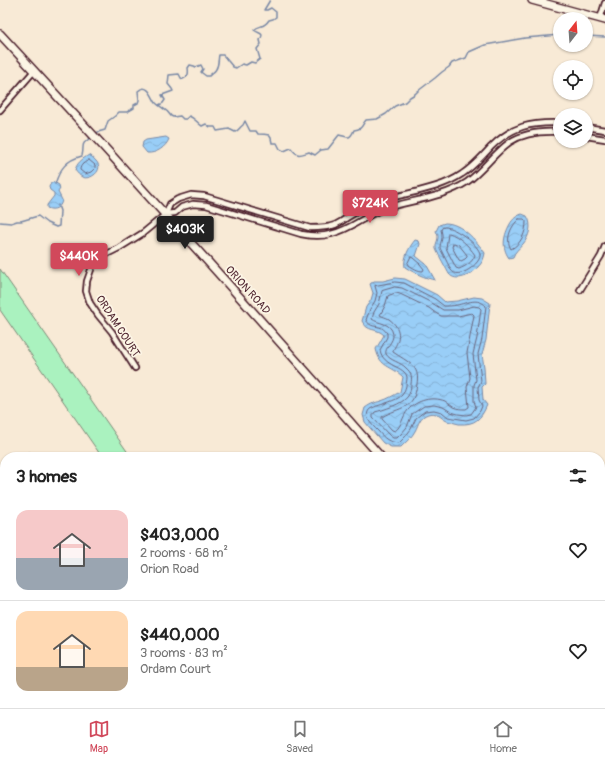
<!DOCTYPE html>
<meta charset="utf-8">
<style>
body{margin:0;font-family:Pangolin,sans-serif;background:#f2f2f2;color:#222;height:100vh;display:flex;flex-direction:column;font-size:15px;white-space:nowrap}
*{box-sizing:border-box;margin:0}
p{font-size:13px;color:#767676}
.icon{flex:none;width:22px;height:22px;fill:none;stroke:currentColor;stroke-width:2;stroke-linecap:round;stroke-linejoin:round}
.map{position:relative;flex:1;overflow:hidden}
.drawer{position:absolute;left:0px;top:452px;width:605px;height:256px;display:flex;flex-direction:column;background:#fff;border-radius:16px 16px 0 0;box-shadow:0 1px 3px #0004}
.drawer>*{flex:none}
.needle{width:26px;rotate:17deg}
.tools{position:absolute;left:553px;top:12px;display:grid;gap:8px}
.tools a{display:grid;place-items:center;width:40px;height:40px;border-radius:50%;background:#fff;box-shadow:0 1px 3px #0004;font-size:20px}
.price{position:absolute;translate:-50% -34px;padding:0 9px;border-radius:4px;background:#d1495b;color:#fff;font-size:13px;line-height:26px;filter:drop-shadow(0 1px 2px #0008)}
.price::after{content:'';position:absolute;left:50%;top:24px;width:12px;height:9px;margin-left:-6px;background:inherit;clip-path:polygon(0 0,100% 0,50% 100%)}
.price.selected{background:#222;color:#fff}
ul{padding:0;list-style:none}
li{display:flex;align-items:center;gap:12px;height:100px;padding:0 16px}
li+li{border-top:1px solid #e0e0e0}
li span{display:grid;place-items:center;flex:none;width:112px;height:80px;border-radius:12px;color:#555}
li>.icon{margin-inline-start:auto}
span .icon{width:48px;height:48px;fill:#fffc;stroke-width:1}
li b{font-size:17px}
h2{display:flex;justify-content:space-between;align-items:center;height:48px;padding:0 16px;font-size:17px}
.tabs{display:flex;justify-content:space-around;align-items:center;height:56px;border-top:1px solid #e0e0e0;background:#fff;font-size:11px;color:#767676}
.tabs a{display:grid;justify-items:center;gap:2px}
.tabs .selected{color:#d1495b}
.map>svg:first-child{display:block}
</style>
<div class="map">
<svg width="605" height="708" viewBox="0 0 605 708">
<defs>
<pattern id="water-waves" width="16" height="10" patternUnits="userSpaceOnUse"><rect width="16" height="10" fill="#99cef7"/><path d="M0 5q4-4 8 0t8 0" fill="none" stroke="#85b0d4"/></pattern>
</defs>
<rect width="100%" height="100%" fill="#f8ead6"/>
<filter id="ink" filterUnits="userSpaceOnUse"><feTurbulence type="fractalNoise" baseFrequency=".025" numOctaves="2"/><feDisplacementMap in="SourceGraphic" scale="8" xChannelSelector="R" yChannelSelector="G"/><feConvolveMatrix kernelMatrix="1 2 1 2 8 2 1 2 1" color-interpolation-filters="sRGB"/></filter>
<g filter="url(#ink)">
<g fill="#aaf2bf" stroke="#7a8875">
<polygon points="0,269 131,457 102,457 0,310"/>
<polygon points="271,703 300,703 303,708 275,708"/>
</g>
<g fill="url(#water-waves)" stroke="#7988a5">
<path d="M 166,137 L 169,139 C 166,147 156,154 147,153 L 142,147 L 143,142 L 146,140 Z"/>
<path d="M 89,155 C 92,156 93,158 96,161 C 105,170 90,181 82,177 C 80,176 77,173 75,170 C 77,163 82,159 89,155 Z"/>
<path d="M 54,182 L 59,185 L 60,189 L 58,192 L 62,200 C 61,208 54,211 47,208 L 47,205 L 54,196 L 54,193 L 50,190 L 49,187 L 51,183 Z"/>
<path d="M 522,214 L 527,216 C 533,225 529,237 523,244 C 519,249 515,251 513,257 L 509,258 C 501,247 504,235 510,224 C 513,219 516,216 522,214 Z"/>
<path d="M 445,223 C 461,223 476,240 485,253 C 484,259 482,263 478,267 C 472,275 456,283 449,274 C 448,272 436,250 436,249 C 435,241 441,239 436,231 L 439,225 Z"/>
<path d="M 415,240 L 419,241 L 420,244 L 416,256 L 426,264 L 435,280 C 425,278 414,273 405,267 C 403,259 409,247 415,240 Z"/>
<path d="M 395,278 L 405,279 L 437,295 L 445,302 L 457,301 L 474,297 L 482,298 L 490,303 L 486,340 L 482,354 L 484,367 L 485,384 L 482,387 L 483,400 L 487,405 C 481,419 475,425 459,424 C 455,423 451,422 447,421 C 440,418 437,411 428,414 C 419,417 419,424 415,431 C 412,437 406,442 401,447 L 391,447 L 383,443 L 365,422 L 363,415 L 365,408 C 372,403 374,403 381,401 C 388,399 394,395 400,392 L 403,377 C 391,365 380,368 376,349 L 384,335 C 376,327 368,333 362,321 L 366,307 L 371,300 L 373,293 L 370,284 L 374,281 L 383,281 Z"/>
<path d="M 30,452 L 35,457 L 14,457 C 18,452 24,454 30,452 Z"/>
<polygon points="209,703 235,705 244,708 213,708"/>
</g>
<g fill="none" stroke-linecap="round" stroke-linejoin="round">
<g stroke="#6a657d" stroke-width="1">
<path d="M 89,160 L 95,165 L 95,168 L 91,172 L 85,174 L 80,170 C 80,165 85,162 89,160 Z"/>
<path d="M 519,219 L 524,219 L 526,221 C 526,233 521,244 511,249 C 505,239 511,226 519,219 Z"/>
<path d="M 445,227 C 455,227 479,245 480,254 C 482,263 458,281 451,270 C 450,268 441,250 440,248 C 440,241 444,239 441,230 L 442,228 Z"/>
<path d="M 449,233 C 459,236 469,246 475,255 C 472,263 466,266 459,269 L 456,268 L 446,248 L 448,234 Z"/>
<polygon points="454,243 459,245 467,255 467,257 465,259 461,261 459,260 452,247 453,244"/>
<path d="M 411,257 L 413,258 L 420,264 L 424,269 L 423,271 C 418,271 413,268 409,265 L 408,263 Z"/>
<path d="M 395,282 L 404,283 L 435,299 L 444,306 C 448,306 453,306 457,305 C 467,303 478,297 486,306 L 482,339 L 478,354 L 481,381 L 478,387 L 479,400 L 482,406 L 480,411 L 474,418 L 466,420 L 448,417 L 442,412 L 434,410 L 425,411 L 416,418 L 411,429 L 405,437 L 399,443 C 388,442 385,439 378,431 C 375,428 370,423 368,419 C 367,417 367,412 369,410 C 372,406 396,402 402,395 C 404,393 405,389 406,386 C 406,384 407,380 407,377 C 405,366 383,367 380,350 L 387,337 L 387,333 C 386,332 383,328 382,328 C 375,325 371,328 366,320 L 370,309 L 375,301 L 377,293 L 375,286 Z"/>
<path d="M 395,287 L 402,288 L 432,303 L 443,310 L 458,310 L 474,306 L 479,307 L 481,309 L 477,338 L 473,354 L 476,380 L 474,385 L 474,401 L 476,407 L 471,414 L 466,415 L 458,414 L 451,412 L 443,407 L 434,405 L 424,406 L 412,414 L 407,427 L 401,434 L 397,438 L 393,438 L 389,435 L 373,418 L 373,415 L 375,412 C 383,410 403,404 408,396 C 410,393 411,388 411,384 C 412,377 412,373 406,368 C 401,362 390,361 386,354 C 384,348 394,342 393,334 C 391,322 378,324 372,319 L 374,312 L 379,304 L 382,291 Z"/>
<path d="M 396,293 L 400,294 L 429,308 L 437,314 L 441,316 L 458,316 L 472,313 L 474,315 L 467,353 L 470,378 L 467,387 L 469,407 L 466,409 C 462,409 457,409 453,407 C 450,405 448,403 445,401 C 432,396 417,400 408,410 C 402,417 402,426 395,431 L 392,430 L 382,419 L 382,417 C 400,406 414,411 417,384 C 418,377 418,372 413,366 C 407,360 400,357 393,352 L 393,350 C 401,338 401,328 389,319 C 386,317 383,317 380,315 L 385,306 L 388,296 Z"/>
</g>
<g stroke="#7988a5" stroke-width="1.5">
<polyline points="586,36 605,37"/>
<path d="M 159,105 L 163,103 L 165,100 L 162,95 L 173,91 L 172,89 L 168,84 L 169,75 L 179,74 L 181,78 L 183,79 C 188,77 189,74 188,68 L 190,65 L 194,66 L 196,67 L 201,65 L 203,69 L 201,72 L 202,73 L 206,76 L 209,76 C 211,73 215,72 216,69 C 219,64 218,59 219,55 L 223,55 L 233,67 L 236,68 L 242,64 L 246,65 L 251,62 L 255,63 L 260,59 L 257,49 L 261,44 L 260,40 C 265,32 259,34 254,30 C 260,24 263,29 269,20 L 273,19 L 276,17 L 276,12 L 271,8 L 267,10 L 264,10 L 270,0"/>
<path d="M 95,134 L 98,132 L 105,130 L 108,121 L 115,116 L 119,112 L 127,112 L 134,108 L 134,105 L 138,103 L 139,100 L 138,91 C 148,82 152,97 156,103 C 161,108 166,108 171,116 L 173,117 L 180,116 L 183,119 L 186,119 L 189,116 C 195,118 197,123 202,126 L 206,124 L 210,127 L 215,127 L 217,131 L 229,129 L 235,132 C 239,130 239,128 243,125 L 245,121 L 250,131 L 256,131 L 258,134 C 262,134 265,134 269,135 L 271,138 L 272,143 L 277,143 L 280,149 L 284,151 L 291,148 C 298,157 299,155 309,152 L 315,155 L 321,150 L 328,149 L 339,135 C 348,137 350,140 354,130 C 363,129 361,126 366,120 L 377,119 L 386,114 L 395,106 L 405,102 L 410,97 L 415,94 L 418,91 L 435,78 L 442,72 L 449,67 L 452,63 L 466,58 L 469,52 L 485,45 L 525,38 L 560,35"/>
<path d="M 55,184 C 60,169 66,160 82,156 C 85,142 79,146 92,137"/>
<polyline points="0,222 11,223 17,221 21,221 38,216 47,223 56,227 59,226 60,211 58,205"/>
</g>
<g stroke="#4a1f2b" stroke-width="8">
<g id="street">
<polyline points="600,19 605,3"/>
<polyline points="0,110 34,71"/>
<polyline points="586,127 605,130"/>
<polyline points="586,136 605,139"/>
<path d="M 166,214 L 170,204 L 178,199 L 191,195 L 204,196 L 310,228 C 318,228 327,228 335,225 C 339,223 344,220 348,217 C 358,211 367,206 378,202 C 405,192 437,191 462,174 C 473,167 482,157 491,147 C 512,126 531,122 560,123"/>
<polyline points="580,290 601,256 605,246"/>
<path d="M 135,368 L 112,332 L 98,315 L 90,303 L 86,291 L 87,281 L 93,264 L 103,256 L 119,248 L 143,233 L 166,214 L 175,213 L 182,207 L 193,204 L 206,205 L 301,234 C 311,236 321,237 331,234 C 350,230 365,216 383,209 C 411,200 443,198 467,182 C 483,171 494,153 510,142 C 525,132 543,131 560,132"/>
<polyline points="490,708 492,703"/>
</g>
</g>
<g stroke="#4a1f2b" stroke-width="10">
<g id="secondary">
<polyline points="532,0 605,20"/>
<path d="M 0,34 C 129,173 256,314 381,457"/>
<polyline points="587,703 591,708"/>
</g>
</g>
<use href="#street" stroke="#fcf5e5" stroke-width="4.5"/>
<use href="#secondary" stroke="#fcf5e5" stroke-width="7"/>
</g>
</g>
<g text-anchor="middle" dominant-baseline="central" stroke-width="3.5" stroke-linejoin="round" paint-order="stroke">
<g font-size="11" fill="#4a1f2b" stroke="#fcf5e5">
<text transform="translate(248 290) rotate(48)">ORION ROAD</text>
<text transform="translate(118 326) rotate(57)">ORDAM COURT</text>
</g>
</g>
</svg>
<div class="tools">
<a><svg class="needle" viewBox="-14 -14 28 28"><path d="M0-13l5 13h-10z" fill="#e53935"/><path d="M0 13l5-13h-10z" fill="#767676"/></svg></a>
<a><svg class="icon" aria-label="locate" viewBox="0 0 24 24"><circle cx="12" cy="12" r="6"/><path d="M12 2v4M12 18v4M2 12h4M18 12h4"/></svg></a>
<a><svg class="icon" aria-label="layers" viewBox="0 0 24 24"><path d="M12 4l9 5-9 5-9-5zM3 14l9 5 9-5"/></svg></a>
</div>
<b class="price" style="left:370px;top:224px">$724K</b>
<b class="price selected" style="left:185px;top:250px">$403K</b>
<b class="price" style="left:79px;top:277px">$440K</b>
<section class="drawer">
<h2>3 homes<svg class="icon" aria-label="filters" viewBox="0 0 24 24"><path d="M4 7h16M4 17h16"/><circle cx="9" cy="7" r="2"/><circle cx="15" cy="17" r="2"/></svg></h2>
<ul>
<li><span style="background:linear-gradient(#f6c9c9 60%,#9aa5b1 0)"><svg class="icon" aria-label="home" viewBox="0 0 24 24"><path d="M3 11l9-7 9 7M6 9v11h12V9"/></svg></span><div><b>$403,000</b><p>2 rooms · 68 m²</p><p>Orion Road</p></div><svg class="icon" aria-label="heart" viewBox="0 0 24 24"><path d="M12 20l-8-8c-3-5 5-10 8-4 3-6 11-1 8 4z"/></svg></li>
<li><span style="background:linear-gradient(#ffd9b3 70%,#b9a48a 0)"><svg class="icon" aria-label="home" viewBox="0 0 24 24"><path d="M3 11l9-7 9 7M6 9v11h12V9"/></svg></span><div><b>$440,000</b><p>3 rooms · 83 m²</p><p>Ordam Court</p></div><svg class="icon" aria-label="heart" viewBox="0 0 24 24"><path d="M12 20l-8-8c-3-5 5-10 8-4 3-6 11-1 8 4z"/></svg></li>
</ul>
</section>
</div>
<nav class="tabs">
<a class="selected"><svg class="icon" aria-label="map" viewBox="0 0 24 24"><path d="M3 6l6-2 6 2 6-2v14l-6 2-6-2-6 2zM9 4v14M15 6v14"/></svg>Map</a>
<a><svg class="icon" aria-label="saved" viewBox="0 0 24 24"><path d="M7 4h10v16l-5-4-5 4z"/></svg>Saved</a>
<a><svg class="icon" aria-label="home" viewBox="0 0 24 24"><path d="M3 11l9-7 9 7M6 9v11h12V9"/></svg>Home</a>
</nav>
